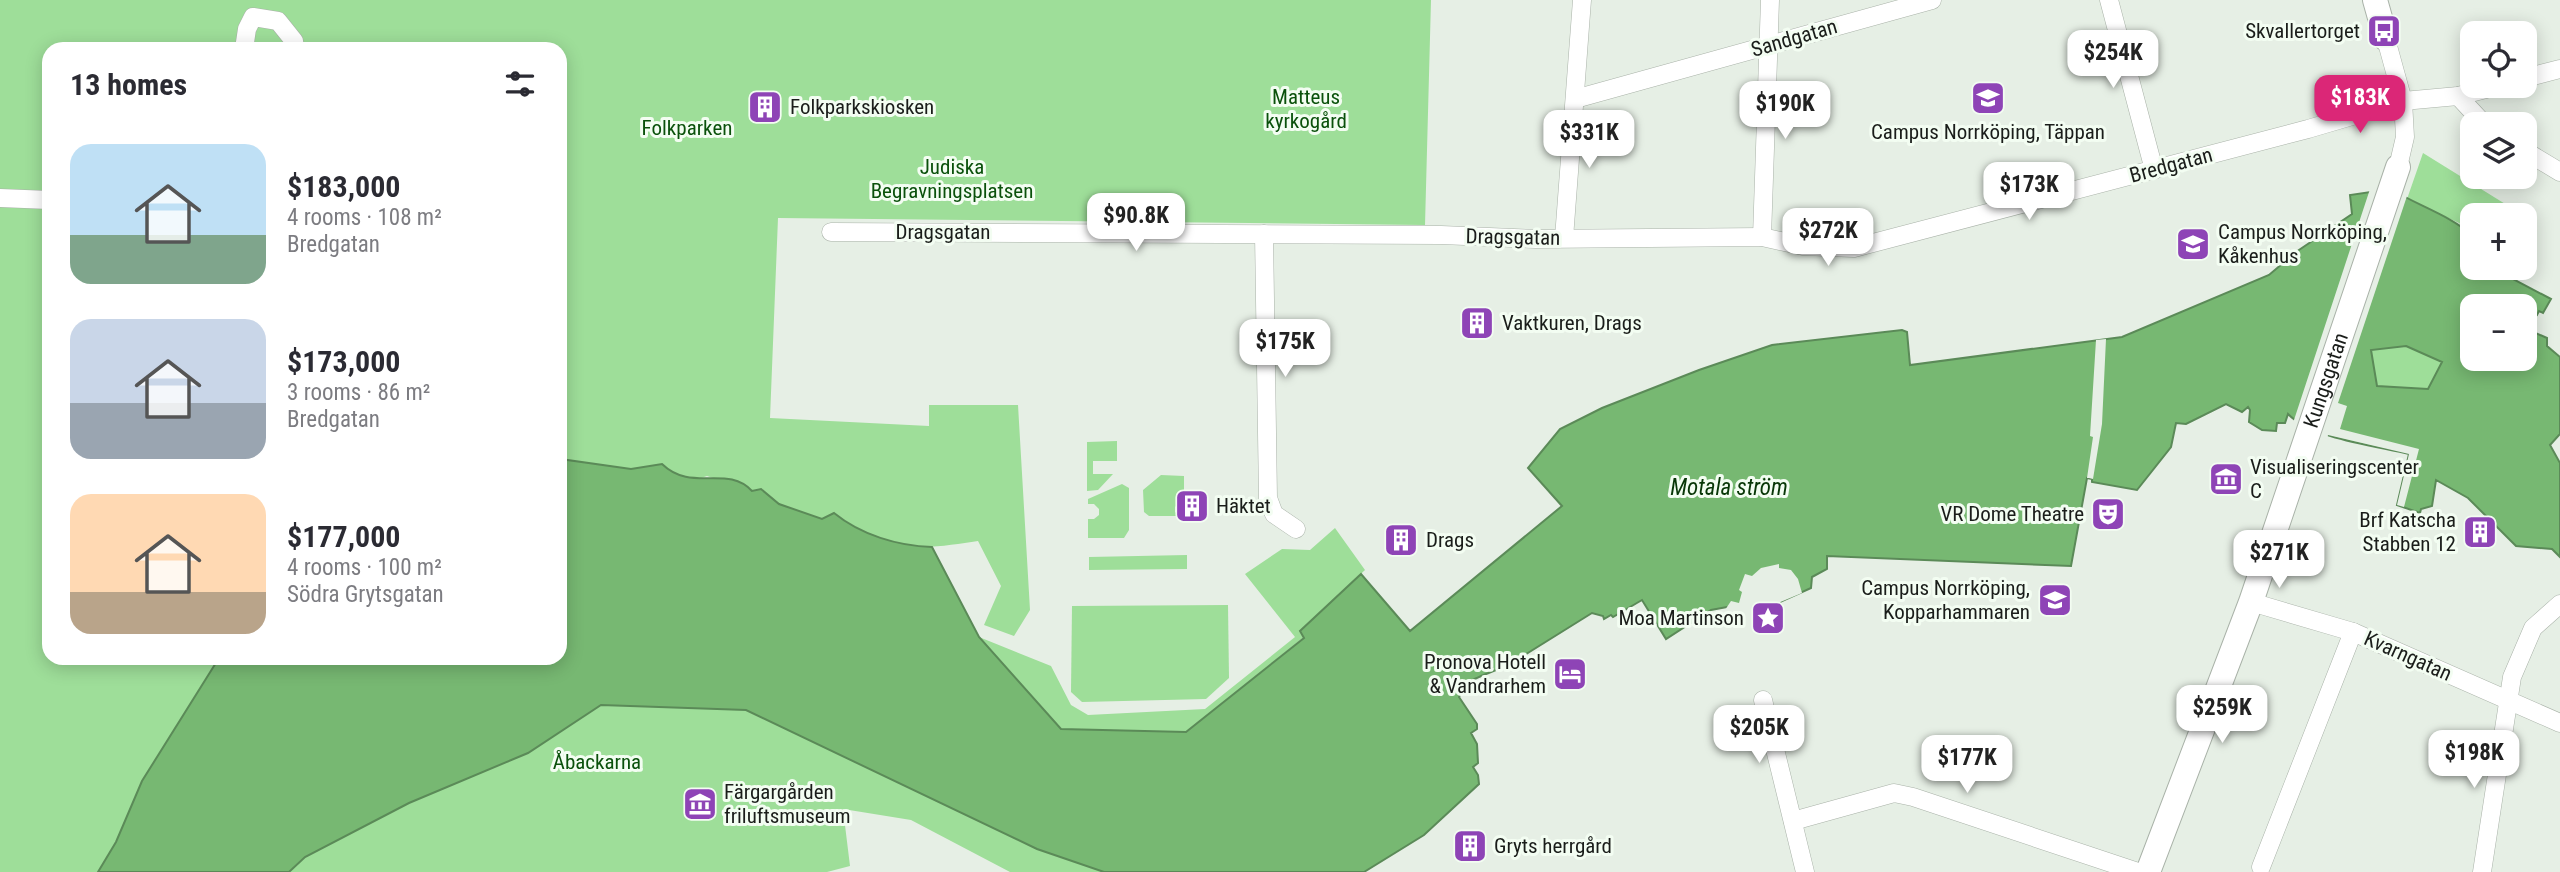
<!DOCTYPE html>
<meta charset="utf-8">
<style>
body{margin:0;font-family:"Roboto Condensed",sans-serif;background:#f7f7f7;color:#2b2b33;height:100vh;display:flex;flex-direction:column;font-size:26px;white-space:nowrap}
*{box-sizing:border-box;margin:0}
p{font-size:23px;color:#7c7c81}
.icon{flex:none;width:38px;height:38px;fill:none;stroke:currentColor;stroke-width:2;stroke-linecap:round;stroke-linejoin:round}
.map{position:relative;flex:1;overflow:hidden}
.sheet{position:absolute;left:42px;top:42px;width:525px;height:623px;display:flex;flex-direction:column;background:#fff;border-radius:21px;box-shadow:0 4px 18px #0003}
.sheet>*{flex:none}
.fabs{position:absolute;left:2460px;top:21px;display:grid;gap:14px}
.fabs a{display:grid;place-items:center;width:77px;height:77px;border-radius:14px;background:#fff;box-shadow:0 4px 18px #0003;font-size:35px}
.price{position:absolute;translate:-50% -60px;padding:0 16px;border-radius:14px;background:#fff;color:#222;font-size:23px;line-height:46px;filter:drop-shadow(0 2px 4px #0008)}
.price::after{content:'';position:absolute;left:50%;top:42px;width:21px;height:16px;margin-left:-10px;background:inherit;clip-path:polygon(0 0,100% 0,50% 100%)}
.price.selected{background:#db2777;color:#fff}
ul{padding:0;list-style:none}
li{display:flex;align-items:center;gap:21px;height:175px;padding:0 28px}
li span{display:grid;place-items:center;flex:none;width:196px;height:140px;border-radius:21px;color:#555}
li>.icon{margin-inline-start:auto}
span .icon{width:84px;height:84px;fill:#fffc;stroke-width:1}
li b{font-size:30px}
h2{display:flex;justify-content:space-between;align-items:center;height:84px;padding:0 28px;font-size:30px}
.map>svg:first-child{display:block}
</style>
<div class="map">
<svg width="2560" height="872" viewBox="0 0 2560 872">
<rect width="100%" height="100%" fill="#e6efe5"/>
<g fill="#9ede99">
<path d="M 0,0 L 1431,0 L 1425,225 L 778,218 L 770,418 L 929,426 L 929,405 L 1018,405 L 1030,610 L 1014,636 L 984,625 L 1001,586 L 978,541 C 956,544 931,549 908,546 C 888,544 850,526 834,513 L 822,519 L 779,504 L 762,489 L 752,491 L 707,476 L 695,480 L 673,475 L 662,464 L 631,469 L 560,459 L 560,49 L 49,49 L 49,658 L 560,658 L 560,547 L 1192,872 L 1010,872 L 911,820 L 843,809 L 850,866 L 827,872 L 0,872 Z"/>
<polygon points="2423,153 2523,215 2473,215 2473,236 2459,223 2407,199"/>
<polygon points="2406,346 2443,362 2428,389 2377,386 2371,350"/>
<polygon points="1117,441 1117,461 1093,461 1093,474 1113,474 1098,490 1087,491 1087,442"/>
<polygon points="1161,475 1184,476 1184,503 1179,503 1175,507 1175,512 1180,516 1149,516 1144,512 1143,490"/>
<polygon points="1122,484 1129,488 1129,530 1124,538 1088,538 1088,519 1094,519 1099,515 1099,509 1094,504 1088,504 1088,499"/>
<polygon points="1335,528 1365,570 1300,631 1304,637 1187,732 1061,729 979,637 1051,666 1071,705 1088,715 1205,709 1295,637 1245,574 1282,549 1310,550"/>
<polygon points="1187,555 1187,569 1089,570 1089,557"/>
<polygon points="1228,605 1229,678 1206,699 1082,702 1071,692 1072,606"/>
</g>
<path fill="#77b872" stroke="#5b8a58" stroke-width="2" fill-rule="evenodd" d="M 2391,189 C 2418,206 2450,215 2473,236 L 2473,268 L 2498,268 L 2509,277 L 2551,299 L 2543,313 L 2539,311 L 2537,315 L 2525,309 L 2525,306 L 2473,306 L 2473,359 L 2525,359 L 2525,331 L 2531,331 L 2547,338 L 2547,346 L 2560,357 L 2560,434 L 2550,445 L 2560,463 L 2560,557 L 2552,549 L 2516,546 L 2468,498 L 2436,480 L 2432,506 L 2421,509 L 2420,513 L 2397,505 L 2409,454 C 2376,446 2311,438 2288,414 L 2285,423 L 2277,423 L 2276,431 L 2262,430 L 2249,422 L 2250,410 L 2248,407 L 2242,412 L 2226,404 L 2186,424 L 2176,423 L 2171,447 L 2137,490 L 2092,482 L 2092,479 L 2087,478 L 2071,566 L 1827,556 L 1827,569 L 1812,577 L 1811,588 L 1756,613 L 1727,607 L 1711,610 L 1666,639 L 1642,600 L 1613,617 L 1611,615 L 1604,619 L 1603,616 L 1592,613 L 1507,666 C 1503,667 1473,679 1469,682 C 1464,685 1462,692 1459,697 L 1477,724 L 1477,729 L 1471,733 L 1477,744 L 1478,763 L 1473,767 L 1478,775 L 1479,784 L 1424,835 L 1364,872 L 1104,872 L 1037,849 L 746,710 L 601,705 L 528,753 L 409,803 L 305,857 L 289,872 L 98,872 L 116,842 L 142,781 L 219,658 L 560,658 L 560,459 L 631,469 L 662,464 C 692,493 727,464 752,491 L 761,489 L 779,504 L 822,519 L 834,513 C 861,535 898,546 932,547 L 979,637 L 1061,729 L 1186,732 L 1304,638 L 1300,631 L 1361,574 L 1410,631 L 1562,506 L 1528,468 L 1560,429 L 1602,408 L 1699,370 L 1772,345 L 1902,330 L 1907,332 L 1910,365 L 2122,337 L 2269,275 L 2296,252 L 2352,214 L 2350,195 ZM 2406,346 L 2442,362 L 2428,389 L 2377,386 L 2371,350 Z"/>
<g fill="#e6efe5">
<polygon points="2392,186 2407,196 2338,403 2347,406 2340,429 2419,449 2404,507 2397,505 2409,454 2328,435 2327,439 2293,423 2370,189"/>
<polygon points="2106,339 2102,424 2093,479 2089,478 2087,478 2093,437 2090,436 2096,340"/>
<polygon points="1779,564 1779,568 1791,570 1798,579 1802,593 1749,615 1725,610 1731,601 1739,603 1742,592 1739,590 1745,574 1752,576 1761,568"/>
</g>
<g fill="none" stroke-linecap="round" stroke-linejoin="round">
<g stroke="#a9b2a8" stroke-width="19">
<g id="minor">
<polyline points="2109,0 2154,170"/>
<polyline points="2386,39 2403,101 2405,137 2398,167"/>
<polyline points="244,49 247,29 253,17 278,21 294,41 295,49"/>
<polyline points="2525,78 2560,69"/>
<polyline points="2458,96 2484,124"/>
<polyline points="1575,99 1932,0"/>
<polyline points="2525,151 2560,172"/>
<polyline points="0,198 49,200"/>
<polyline points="831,232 1441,235 1536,239 1762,237 1803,246 1854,248 2308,129 2403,101 2458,96 2498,86"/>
<polyline points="1264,234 1268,498 1274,514 1296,529"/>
<polyline points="1762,237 1770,0"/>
<polyline points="1564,238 1582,0"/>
<polyline points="2251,602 2353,632 2560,723"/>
<polyline points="1763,700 1805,872"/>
<polyline points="1793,821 1894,793 1913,797 2138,872"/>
<polyline points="2261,867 2353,632"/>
<polyline points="2482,872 2512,677 2533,628 2560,604"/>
</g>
</g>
<g stroke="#a9b2a8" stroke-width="26">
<g id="secondary">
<polyline points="2375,0 2386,39"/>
<path id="s1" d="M 2148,872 L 2251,602 L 2398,167"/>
</g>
</g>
<use href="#minor" stroke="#fff" stroke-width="18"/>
<use href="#secondary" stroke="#fff" stroke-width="24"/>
</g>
<defs>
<g id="bus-square" transform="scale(1.75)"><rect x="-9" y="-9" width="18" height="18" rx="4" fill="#8e44b6" stroke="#f3fdf2"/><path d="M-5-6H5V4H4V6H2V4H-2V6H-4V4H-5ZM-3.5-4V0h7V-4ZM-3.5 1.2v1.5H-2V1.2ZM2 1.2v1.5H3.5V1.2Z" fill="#fff"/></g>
<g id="university-square" transform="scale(1.75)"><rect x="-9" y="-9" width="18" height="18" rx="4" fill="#8e44b6" stroke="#f3fdf2"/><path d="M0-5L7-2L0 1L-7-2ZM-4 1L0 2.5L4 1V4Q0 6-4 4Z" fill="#fff"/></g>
<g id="building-square" transform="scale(1.75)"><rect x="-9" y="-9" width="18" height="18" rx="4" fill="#8e44b6" stroke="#f3fdf2"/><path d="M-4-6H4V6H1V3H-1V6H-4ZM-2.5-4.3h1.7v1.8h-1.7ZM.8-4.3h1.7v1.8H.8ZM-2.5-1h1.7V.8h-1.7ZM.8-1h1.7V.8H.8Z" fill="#fff"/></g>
<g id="museum-square" transform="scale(1.75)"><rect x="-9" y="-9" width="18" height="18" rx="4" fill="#8e44b6" stroke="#f3fdf2"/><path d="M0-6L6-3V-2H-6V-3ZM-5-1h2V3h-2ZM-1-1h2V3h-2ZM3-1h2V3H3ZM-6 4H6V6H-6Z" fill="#fff"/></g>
<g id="theatre-square" transform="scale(1.75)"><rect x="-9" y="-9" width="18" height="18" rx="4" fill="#8e44b6" stroke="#f3fdf2"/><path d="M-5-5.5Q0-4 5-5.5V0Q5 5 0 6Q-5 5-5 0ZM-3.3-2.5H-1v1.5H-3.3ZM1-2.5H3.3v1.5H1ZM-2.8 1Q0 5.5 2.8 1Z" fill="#fff"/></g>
<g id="sight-square" transform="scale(1.75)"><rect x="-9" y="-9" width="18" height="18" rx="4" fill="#8e44b6" stroke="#f3fdf2"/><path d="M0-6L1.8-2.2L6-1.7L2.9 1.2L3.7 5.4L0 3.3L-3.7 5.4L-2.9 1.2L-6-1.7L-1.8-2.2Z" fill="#fff"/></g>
<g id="hotel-square" transform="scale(1.75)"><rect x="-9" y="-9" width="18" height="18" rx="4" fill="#8e44b6" stroke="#f3fdf2"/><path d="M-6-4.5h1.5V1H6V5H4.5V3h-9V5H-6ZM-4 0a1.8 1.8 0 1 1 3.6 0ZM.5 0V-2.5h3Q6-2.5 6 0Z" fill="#fff"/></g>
</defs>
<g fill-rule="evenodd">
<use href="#bus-square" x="2384" y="31"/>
<use href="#university-square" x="1988" y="98"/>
<use href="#building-square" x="765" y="107"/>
<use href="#university-square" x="2193" y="244"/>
<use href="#building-square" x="1477" y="323"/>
<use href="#museum-square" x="2226" y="479"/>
<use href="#building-square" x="1192" y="506"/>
<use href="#theatre-square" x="2108" y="514"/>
<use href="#building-square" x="2480" y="532"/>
<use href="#building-square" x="1401" y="540"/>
<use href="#university-square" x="2055" y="600"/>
<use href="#sight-square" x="1768" y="618"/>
<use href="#hotel-square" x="1570" y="674"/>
<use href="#museum-square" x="700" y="804"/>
<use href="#building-square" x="1470" y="846"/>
</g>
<g text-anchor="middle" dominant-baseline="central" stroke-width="6" stroke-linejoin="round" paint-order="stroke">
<g font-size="21" fill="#1a1d1a" stroke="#f3fdf2" text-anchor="start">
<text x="2360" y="31" text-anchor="end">Skvallertorget</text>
<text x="790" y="107">Folkparkskiosken</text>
<text x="1988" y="132" text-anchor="middle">Campus Norrköping, Täppan</text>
<text x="2218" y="232">Campus Norrköping,<tspan x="2218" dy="24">Kåkenhus</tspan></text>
<text x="1502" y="323">Vaktkuren, Drags</text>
<text x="2250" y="467">Visualiseringscenter<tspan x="2250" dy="24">C</tspan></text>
<text x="1216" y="506">Häktet</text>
<text x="2084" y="514" text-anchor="end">VR Dome Theatre</text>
<text x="2456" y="520" text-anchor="end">Brf Katscha<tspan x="2456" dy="24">Stabben 12</tspan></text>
<text x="1426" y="540">Drags</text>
<text x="2030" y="588" text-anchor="end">Campus Norrköping,<tspan x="2030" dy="24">Kopparhammaren</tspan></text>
<text x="1744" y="618" text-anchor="end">Moa Martinson</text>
<text x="1546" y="662" text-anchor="end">Pronova Hotell<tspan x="1546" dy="24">&amp; Vandrarhem</tspan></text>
<text x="724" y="792">Färgargården<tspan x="724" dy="24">friluftsmuseum</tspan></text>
<text x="1494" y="846">Gryts herrgård</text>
</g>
<g font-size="21" fill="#1a1d1a" stroke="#f3fdf2">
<text transform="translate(1794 38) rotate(-16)">Sandgatan</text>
<text transform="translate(2171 165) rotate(-15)">Bredgatan</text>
<text x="943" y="232">Dragsgatan</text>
<text transform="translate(1513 237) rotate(1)">Dragsgatan</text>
<text stroke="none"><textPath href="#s1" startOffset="523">Kungsgatan</textPath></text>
<text transform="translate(2408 656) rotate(24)">Kvarngatan</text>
</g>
<g font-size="21" fill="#0a510b" stroke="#f3fdf2">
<text x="1306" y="97">Matteus<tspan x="1306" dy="24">kyrkogård</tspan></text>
<text x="687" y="128">Folkparken</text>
<text x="952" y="167">Judiska<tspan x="952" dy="24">Begravningsplatsen</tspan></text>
<text x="597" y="762">Åbackarna</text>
</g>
<g font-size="23" font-style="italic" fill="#083707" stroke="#f3fdf2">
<text x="1729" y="487">Motala ström</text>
</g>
</g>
</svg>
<div class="fabs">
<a><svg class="icon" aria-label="locate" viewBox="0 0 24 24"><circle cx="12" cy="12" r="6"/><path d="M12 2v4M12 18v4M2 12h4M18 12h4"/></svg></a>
<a><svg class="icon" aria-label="layers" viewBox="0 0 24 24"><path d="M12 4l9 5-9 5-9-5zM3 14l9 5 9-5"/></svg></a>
<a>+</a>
<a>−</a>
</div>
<b class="price" style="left:2113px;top:90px">$254K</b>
<b class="price selected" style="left:2360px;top:135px">$183K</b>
<b class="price" style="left:1785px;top:141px">$190K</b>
<b class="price" style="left:1589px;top:170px">$331K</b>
<b class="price" style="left:2029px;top:222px">$173K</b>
<b class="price" style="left:1136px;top:253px">$90.8K</b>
<b class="price" style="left:1828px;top:268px">$272K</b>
<b class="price" style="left:1285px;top:379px">$175K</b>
<b class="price" style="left:2279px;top:590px">$271K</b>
<b class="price" style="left:2222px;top:745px">$259K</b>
<b class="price" style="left:1759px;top:765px">$205K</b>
<b class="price" style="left:2474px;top:790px">$198K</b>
<b class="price" style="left:1967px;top:795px">$177K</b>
<section class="sheet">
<h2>13 homes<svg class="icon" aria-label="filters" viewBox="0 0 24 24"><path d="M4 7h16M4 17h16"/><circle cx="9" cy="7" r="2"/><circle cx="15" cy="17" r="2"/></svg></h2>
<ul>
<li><span style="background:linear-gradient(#bfe0f5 65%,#7fa58c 0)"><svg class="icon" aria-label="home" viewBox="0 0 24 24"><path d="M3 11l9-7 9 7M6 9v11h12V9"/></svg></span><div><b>$183,000</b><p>4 rooms · 108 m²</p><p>Bredgatan</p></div></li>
<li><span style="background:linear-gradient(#c9d6e8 60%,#9aa5b1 0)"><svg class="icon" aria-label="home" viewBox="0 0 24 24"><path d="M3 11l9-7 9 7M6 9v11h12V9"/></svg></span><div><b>$173,000</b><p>3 rooms · 86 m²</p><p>Bredgatan</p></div></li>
<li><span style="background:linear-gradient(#ffd9b3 70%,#b9a48a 0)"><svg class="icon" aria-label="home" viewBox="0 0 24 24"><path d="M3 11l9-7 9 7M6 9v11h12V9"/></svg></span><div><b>$177,000</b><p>4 rooms · 100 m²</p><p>Södra Grytsgatan</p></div></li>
</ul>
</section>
</div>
